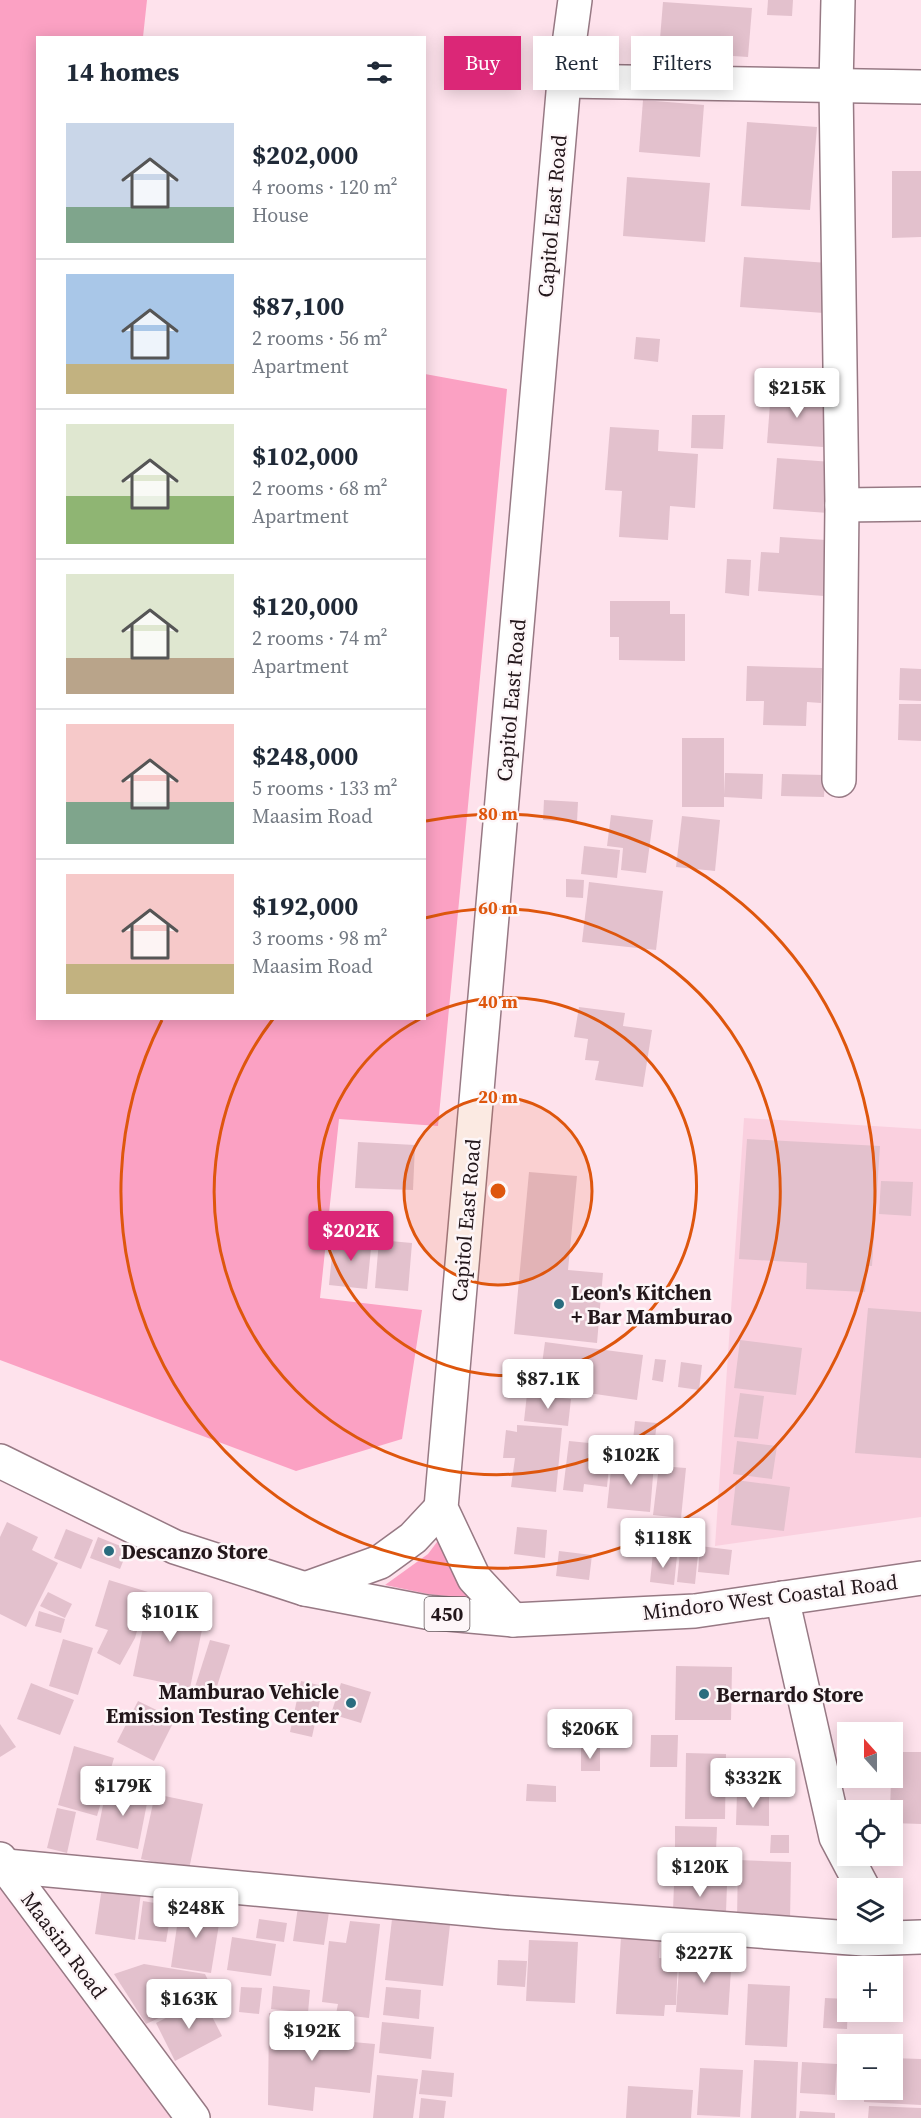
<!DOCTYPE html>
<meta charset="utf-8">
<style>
body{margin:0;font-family:"Source Serif 4",serif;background:#f6f6f7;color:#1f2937;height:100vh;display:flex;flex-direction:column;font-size:22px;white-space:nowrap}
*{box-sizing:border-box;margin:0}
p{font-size:20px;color:#747a83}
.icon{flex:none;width:33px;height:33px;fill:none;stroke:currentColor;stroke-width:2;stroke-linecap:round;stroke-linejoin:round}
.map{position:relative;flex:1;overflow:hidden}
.drawer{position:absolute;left:36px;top:36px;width:390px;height:984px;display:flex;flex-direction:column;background:#fff;border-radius:0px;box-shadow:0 3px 15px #0003}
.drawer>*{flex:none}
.top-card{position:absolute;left:444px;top:36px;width:387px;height:54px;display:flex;gap:12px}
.needle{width:39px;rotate:339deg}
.buttons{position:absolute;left:837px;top:1722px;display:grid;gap:12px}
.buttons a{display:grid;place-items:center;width:66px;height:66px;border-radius:0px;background:#fff;box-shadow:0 3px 15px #0003;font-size:30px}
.price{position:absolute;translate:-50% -51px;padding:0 14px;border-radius:6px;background:#fff;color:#222;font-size:20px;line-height:39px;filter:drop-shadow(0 2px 3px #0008)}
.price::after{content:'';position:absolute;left:50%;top:36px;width:18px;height:14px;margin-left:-9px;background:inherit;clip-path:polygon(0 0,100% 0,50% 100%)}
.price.current{background:#db2777;color:#fff}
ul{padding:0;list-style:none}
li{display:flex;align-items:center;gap:18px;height:150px;padding:0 30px}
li+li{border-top:2px solid #e0e1e3}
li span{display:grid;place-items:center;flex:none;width:168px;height:120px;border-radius:0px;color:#555}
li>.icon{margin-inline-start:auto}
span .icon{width:72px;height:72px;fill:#fffc;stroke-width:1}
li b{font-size:26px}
h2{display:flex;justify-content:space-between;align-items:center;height:72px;padding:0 30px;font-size:26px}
.pill{padding:0 21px;border-radius:0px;background:#fff;box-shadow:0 3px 15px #0003;font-size:21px;line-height:54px}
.pill.current{background:#db2777;color:#fff}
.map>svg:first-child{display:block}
</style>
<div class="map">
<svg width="921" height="2118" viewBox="0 0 921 2118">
<rect width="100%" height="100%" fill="#fee2ec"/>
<g fill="#fad0df">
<polygon points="744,1118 921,1129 921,1517 715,1546"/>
<polygon points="0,1884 175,2118 0,2118"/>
</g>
<g fill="#fba1c3">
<polygon points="0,0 147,0 143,37 38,38 38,1018 424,1018 425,374 507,389 438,1126 339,1119 320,1298 422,1310 402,1439 296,1471 0,1360"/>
<path d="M 440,1538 C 448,1564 457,1578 474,1599 L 428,1594 L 385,1585 L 428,1554 Z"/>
</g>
<g fill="#e3c1cd">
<polygon points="768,0 793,0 792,16 767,15"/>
<polygon points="663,2 752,8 748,57 659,51"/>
<polygon points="643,100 704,105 700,157 639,152"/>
<polygon points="747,122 817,127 810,210 741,206"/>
<polygon points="892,171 921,171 921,237 892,238"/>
<polygon points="627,177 710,183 705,242 623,236"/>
<polygon points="744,257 828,263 824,313 740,307"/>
<polygon points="636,337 660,339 658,362 634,359"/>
<polygon points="771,391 828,395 823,447 767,443"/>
<polygon points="692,415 725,415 723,449 691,448"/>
<polygon points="610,427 659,430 658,451 698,454 695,508 670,506 668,540 619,537 622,491 605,490"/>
<polygon points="777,458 832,462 828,513 773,509"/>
<polygon points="780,537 826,540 837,597 758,591 761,552 779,553"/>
<polygon points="727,559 751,560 749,596 725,593"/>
<polygon points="610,601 670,601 670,614 685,614 685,661 619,660 619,637 610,637"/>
<polygon points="747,666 822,668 821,703 807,702 806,726 763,725 764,701 746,701"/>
<polygon points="900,668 921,669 921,701 899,700"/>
<polygon points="899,704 921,704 921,741 898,740"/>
<polygon points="682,738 724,738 724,795 725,773 763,774 762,799 724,797 724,807 682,807"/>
<polygon points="782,774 825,775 824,797 781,796"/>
<polygon points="544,800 578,802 577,822 543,820"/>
<polygon points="611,815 653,820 646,873 621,870 623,848 607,846"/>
<polygon points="682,816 720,820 715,871 676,867"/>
<polygon points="584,846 620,850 617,878 581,874"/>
<polygon points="566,879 584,880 583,898 566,897"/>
<polygon points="589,882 663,891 656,950 582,942"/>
<polygon points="579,1007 625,1013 623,1026 652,1030 643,1087 595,1080 599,1061 585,1060 588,1039 574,1037"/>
<polygon points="747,1139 880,1146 872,1266 867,1266 865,1292 806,1289 807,1263 739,1259"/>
<polygon points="358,1142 415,1145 413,1190 355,1188"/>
<polygon points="529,1172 577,1176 568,1270 603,1273 597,1343 514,1334"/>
<polygon points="881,1181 913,1182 911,1216 879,1214"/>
<polygon points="334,1235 372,1238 367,1289 329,1285"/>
<polygon points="379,1240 412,1243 408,1291 375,1288"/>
<polygon points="868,1308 921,1312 921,1458 855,1453"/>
<polygon points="740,1340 802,1348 796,1395 734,1388"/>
<polygon points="545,1342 643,1355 637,1400 539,1386"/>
<polygon points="655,1359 666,1360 663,1382 652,1380"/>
<polygon points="681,1362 702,1365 699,1390 678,1387"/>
<polygon points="740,1393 764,1396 758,1439 734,1437"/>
<polygon points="527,1394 571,1399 568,1426 524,1421"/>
<polygon points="635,1421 657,1423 653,1452 632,1450"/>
<polygon points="517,1425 562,1428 556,1492 511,1487 515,1458 503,1458 506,1430 517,1432"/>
<polygon points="569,1441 589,1443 588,1454 610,1456 607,1487 584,1484 583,1492 563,1490"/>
<polygon points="737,1441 777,1446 772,1479 733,1474"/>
<polygon points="612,1460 654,1464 650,1512 607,1508"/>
<polygon points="659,1466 686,1468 681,1518 653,1515"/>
<polygon points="736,1480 790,1487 784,1531 731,1525"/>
<polygon points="7,1522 38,1537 32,1550 58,1563 26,1627 0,1614 0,1537"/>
<polygon points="517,1527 547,1530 545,1558 514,1554"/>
<polygon points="66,1529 93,1540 81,1569 54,1558"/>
<polygon points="98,1537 128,1549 120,1569 90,1558"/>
<polygon points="700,1546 732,1550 729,1575 698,1572"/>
<polygon points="559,1551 592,1555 589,1580 556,1576"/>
<polygon points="680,1552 698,1554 695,1584 677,1582"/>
<polygon points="653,1553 677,1556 674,1585 650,1582"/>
<polygon points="109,1580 148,1592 135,1638 120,1665 97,1653 108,1630 95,1626"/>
<polygon points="48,1592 72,1604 65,1618 40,1606"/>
<polygon points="149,1599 206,1610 190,1688 133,1676"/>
<polygon points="39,1611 65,1619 61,1633 35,1626"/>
<polygon points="63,1639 93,1648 78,1695 49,1686"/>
<polygon points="210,1640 230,1645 214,1696 194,1690"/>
<polygon points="676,1666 732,1667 731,1720 675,1720"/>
<polygon points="301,1681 323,1686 312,1737 290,1732"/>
<polygon points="31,1683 74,1700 60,1735 17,1719"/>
<polygon points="341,1683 371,1692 361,1723 331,1714"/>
<polygon points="138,1701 175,1719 154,1761 117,1742"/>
<polygon points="0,1724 16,1747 0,1757"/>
<polygon points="651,1735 678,1735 677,1767 650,1767"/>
<polygon points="74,1746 114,1758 97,1816 58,1805"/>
<rect x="581" y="1748" width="19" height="23"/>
<polygon points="892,1752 921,1752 921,1824 892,1823 892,1810 890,1810"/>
<polygon points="686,1753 726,1754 725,1819 685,1819"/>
<polygon points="527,1784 556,1786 556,1802 526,1801"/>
<polygon points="107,1785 149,1793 138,1849 96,1840"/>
<polygon points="737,1792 769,1792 769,1826 736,1825"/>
<polygon points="155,1794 203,1804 189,1869 141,1859"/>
<polygon points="57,1808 76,1812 67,1853 47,1848"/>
<polygon points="675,1826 717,1827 716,1852 675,1852"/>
<polygon points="771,1835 789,1835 789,1853 770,1853"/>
<polygon points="674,1858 715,1859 714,1883 674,1882"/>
<polygon points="738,1860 791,1862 790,1921 737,1920"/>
<polygon points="674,1884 727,1885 726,1912 673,1911"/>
<polygon points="102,1887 141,1892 135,1940 95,1934"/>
<polygon points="143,1901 172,1906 166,1942 138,1939"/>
<polygon points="180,1906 221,1912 211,1973 171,1967"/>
<polygon points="298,1907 329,1912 324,1945 293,1941"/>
<polygon points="259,1919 287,1923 284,1942 256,1938"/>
<polygon points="392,1919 450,1925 443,1986 385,1980"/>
<polygon points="350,1921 380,1924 369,2018 336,2014 338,2004 322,2002 329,1941 346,1943"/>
<polygon points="232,1937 276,1944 271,1976 227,1970"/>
<polygon points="621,1937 660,1939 659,1958 678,1959 676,2005 665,2005 664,2016 616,2014"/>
<polygon points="529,1940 578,1942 575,2003 526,2001"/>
<polygon points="680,1953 732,1955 728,2015 676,2012"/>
<polygon points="498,1960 527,1961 525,1987 497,1985"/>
<polygon points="144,1964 205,1974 214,1992 146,2024 114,1974"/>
<polygon points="748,1984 790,1986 787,2047 745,2045"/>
<polygon points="273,1986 310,1990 308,2013 271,2009"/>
<polygon points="241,1987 262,1988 259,2014 239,2012"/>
<polygon points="386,1987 421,1990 419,2019 383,2015"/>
<polygon points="825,1998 848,1999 847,2029 823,2028"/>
<polygon points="203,1999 222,2036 175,2061 156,2023"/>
<polygon points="269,2013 322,2018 320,2039 375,2044 370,2093 315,2087 313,2111 268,2105"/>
<polygon points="382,2022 434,2027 431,2059 379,2053"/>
<polygon points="892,2058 921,2059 921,2105 864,2102 864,2090 892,2090"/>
<polygon points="754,2060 798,2062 796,2118 751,2118"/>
<polygon points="802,2062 837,2064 835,2095 800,2093"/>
<polygon points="700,2068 743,2070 740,2117 697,2115"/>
<polygon points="422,2070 454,2073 452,2097 419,2094"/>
<polygon points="377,2075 418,2079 413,2118 373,2118"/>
<polygon points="628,2086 693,2090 691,2118 626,2118"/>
<polygon points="421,2098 446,2101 444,2118 419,2118"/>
<polygon points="869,2106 921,2108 921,2118 868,2118"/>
<polygon points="800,2111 835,2113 835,2118 799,2118"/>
</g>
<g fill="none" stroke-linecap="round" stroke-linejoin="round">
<g stroke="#977984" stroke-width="36">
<g id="minor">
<polyline points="838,0 836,86 842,505 839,780"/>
<polyline points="564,81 921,87"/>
<polyline points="842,505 921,504"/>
<polyline points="305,1589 380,1562 413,1538 441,1508"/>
<polyline points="782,1598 836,1837 863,1888"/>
<polyline points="513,1620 474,1578 441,1508 564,81 575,0"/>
<polyline points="0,1859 193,2118"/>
<polyline points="6,1866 501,1912 864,1939 921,1937"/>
</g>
</g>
<g stroke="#977984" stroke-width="36">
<polyline id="major" points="0,1461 175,1547 305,1589 426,1612 513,1620 695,1611 921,1578"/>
</g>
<use href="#minor" stroke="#fff" stroke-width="33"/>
<use href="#major" stroke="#fff" stroke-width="33"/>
</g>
<circle cx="498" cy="1191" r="94" fill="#de560d" fill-opacity=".12"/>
<g fill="none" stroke="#de560d" stroke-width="3">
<circle cx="498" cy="1191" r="94"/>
<path d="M426 1016A189 189 0 1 1 420 1019"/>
<path d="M425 918A283 283 0 1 1 273 1019"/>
<path d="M426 821A377 377 0 1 1 162 1020"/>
</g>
<g fill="#296c7e" stroke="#fdf6f8" stroke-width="2">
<circle cx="559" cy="1304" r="6"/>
<circle cx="109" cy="1551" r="6"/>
<circle cx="704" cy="1694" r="6"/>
<circle cx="351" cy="1703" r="6"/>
</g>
<g text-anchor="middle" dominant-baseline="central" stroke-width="5" stroke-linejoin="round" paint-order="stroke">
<rect fill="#fdf6f8" stroke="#645a5d" stroke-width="1.5" x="424.5" y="1597" width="45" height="34" rx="4.5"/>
<g font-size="20" font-weight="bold" fill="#23171b">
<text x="447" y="1614">450</text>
</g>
<g font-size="21" fill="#23171b" stroke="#fdf6f8">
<text transform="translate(552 216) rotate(-85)">Capitol East Road</text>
<text transform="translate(511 700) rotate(-85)">Capitol East Road</text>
<text transform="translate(466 1220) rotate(-85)">Capitol East Road</text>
<text transform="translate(770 1597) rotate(-7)">Mindoro West Coastal Road</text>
<text transform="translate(64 1945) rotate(53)">Maasim Road</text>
</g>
<g font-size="21" font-weight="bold" fill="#23171b" stroke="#fdf6f8" text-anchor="start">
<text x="571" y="1292">Leon's Kitchen<tspan x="571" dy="24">+ Bar Mamburao</tspan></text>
<text x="121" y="1551">Descanzo Store</text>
<text x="339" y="1691" text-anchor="end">Mamburao Vehicle<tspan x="339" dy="24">Emission Testing Center</tspan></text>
<text x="716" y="1694">Bernardo Store</text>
</g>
</g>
<circle cx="498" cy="1191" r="9" fill="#de560d" stroke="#fdf6f8" stroke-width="3"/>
<g font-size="18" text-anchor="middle" font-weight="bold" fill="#de560d" stroke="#fdf6f8" stroke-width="5" stroke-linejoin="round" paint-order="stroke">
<text x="498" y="820">80 m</text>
<text x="498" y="914">60 m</text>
<text x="498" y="1008">40 m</text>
<text x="498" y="1103">20 m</text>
</g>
</svg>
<div class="buttons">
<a><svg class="needle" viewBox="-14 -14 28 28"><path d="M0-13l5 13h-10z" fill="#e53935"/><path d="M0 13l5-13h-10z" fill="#747a83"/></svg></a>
<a><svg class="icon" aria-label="locate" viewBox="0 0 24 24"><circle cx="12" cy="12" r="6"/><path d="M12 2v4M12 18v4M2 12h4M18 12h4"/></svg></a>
<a><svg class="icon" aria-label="layers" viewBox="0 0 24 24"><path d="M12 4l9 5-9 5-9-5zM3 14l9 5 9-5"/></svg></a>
<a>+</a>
<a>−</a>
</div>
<b class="price" style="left:797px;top:419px">$215K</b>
<b class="price current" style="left:351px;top:1262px">$202K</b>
<b class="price" style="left:548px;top:1410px">$87.1K</b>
<b class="price" style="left:631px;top:1486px">$102K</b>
<b class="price" style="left:663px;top:1569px">$118K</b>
<b class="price" style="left:170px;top:1643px">$101K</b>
<b class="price" style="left:590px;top:1760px">$206K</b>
<b class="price" style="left:753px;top:1809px">$332K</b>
<b class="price" style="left:123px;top:1817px">$179K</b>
<b class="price" style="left:700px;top:1898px">$120K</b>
<b class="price" style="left:196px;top:1939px">$248K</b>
<b class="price" style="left:704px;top:1984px">$227K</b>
<b class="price" style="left:189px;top:2030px">$163K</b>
<b class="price" style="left:312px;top:2062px">$192K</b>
<div class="top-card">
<a class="pill current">Buy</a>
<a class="pill">Rent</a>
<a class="pill">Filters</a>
</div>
<section class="drawer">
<h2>14 homes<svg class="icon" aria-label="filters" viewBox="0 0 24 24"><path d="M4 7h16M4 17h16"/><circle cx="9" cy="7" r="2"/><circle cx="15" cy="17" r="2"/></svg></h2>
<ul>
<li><span style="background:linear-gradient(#c9d6e8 70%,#7fa58c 0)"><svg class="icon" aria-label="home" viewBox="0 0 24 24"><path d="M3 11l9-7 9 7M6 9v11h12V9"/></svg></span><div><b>$202,000</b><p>4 rooms · 120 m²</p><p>House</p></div></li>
<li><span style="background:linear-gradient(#a9c7e8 75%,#c2b280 0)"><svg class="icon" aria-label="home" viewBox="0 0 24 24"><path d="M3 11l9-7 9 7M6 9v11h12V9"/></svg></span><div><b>$87,100</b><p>2 rooms · 56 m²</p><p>Apartment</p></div></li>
<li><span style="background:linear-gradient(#dfe7d0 60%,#8fb573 0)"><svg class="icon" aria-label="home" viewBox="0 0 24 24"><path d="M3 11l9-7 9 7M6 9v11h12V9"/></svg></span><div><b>$102,000</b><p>2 rooms · 68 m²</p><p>Apartment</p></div></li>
<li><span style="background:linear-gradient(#dfe7d0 70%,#b9a48a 0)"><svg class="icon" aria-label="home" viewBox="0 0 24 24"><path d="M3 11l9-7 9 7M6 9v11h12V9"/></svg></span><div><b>$120,000</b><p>2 rooms · 74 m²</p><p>Apartment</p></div></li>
<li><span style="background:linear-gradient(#f6c9c9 65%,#7fa58c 0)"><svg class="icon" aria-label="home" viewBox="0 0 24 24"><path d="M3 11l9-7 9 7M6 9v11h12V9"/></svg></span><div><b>$248,000</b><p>5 rooms · 133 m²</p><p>Maasim Road</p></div></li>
<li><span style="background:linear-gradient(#f6c9c9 75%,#c2b280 0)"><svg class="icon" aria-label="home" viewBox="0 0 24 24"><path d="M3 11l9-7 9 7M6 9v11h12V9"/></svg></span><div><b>$192,000</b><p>3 rooms · 98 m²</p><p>Maasim Road</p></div></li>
</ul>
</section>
</div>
